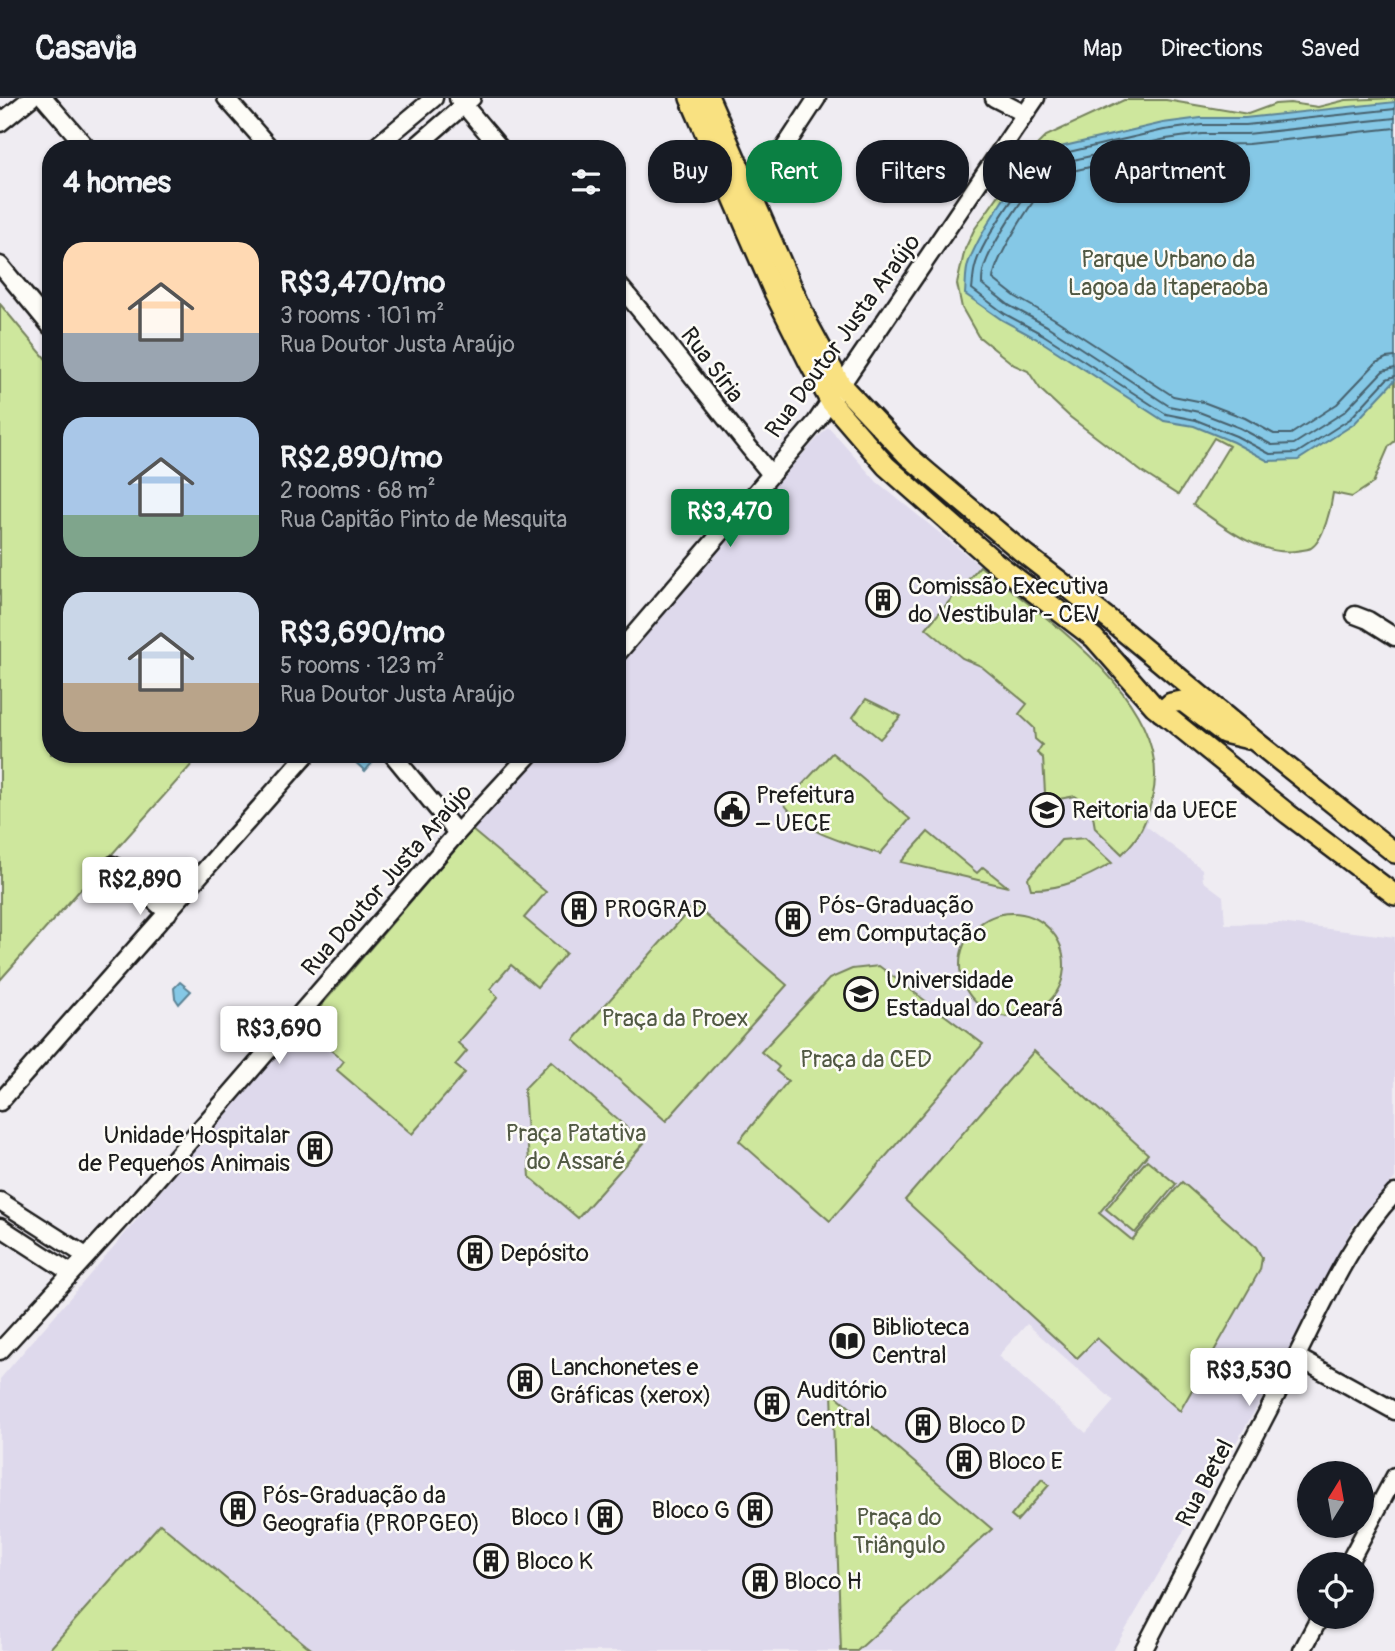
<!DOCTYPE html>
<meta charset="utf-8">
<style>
body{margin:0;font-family:Pangolin,sans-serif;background:#242831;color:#f1f3f6;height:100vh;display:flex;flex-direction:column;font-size:26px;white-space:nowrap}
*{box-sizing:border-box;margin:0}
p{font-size:23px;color:#9ea1a6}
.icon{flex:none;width:38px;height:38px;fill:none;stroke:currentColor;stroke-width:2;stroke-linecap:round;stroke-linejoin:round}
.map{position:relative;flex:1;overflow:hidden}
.panel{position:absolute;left:42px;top:42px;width:584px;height:623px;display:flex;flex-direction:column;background:#171b24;border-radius:28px;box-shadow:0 2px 5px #0004}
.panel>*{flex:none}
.guide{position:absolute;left:648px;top:42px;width:642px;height:63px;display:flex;gap:14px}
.needle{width:46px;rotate:11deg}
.buttons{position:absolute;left:1297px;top:1363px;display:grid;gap:14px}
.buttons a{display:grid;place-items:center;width:77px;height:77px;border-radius:50%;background:#171b24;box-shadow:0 2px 5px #0004;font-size:35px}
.price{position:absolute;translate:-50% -60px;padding:0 16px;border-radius:7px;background:#fff;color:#222;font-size:23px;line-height:46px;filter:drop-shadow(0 2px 4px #0008)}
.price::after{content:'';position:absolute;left:50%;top:42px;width:21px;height:16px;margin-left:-10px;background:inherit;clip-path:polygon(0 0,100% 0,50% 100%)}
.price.selected{background:#0b8043;color:#fff}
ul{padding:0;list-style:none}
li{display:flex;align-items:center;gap:21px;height:175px;padding:0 21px}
li span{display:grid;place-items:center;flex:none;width:196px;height:140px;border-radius:21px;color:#555}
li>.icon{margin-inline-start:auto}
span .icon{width:84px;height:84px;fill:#fffc;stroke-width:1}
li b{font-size:30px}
h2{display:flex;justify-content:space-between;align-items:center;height:84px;padding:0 21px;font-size:30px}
.tag{padding:0 24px;border-radius:28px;background:#171b24;box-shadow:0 2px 5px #0004;font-size:24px;line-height:63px}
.tag.selected{background:#0b8043;color:#fff}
header{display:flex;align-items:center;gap:42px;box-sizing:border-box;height:98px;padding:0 35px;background:#171b24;border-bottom:2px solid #363941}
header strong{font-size:33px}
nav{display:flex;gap:38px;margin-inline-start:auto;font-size:24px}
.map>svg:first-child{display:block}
</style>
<header>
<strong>Casavia</strong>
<nav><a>Map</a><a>Directions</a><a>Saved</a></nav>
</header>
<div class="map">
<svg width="1395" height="1553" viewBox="0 0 1395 1553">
<rect width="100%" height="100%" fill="#efecf2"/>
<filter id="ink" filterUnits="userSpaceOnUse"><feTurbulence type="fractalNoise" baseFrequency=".0143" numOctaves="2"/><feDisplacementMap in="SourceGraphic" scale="14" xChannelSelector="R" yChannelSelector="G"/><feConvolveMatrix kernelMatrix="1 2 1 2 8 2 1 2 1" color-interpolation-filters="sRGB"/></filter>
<g filter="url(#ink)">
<path fill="#ded9ec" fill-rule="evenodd" d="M 828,329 L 877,384 L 1070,541 L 1093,561 L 1124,594 L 1143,627 L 1152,649 L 1155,690 L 1146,728 L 1202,771 L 1203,783 L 1223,798 L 1225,826 L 1279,825 L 1395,839 L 1395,1080 L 1353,1128 L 1277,1275 L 1113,1553 L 0,1553 L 0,1281 L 123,1138 L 277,954 L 536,656 L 618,656 L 618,563 L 734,430 ZM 1027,1226 L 1114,1303 L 1086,1335 L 998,1258 ZM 1042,1381 L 1049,1387 L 1018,1423 L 1011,1418 Z"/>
<g fill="#cee79d" stroke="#75825c" stroke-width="2">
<path d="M 1395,0 L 1395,343 L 1389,348 L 1373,385 L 1352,399 L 1333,395 C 1331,409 1324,442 1311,450 C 1307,452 1300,452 1295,453 C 1258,458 1222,427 1193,407 L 1229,348 L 1214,340 L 1178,397 L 1142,374 L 1070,319 L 1041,292 L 1028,273 L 1014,267 L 978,238 L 962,210 L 957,186 L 965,151 L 974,132 L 1028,56 L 1046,38 L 1124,2 L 1166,2 L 1248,16 L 1275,6 L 1290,5 L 1318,9 L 1346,2 Z"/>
<polygon points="0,206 51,267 51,656 201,656 0,882"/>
<path d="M 980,468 C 1044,519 1177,605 1152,701 C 1146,724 1140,739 1122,756 L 1095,730 L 1092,712 L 1084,704 L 1075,698 L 1054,702 L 1045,695 L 1043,660 L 1037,655 L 1042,647 L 1035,641 L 1034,630 L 1019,616 L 1027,606 L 981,568 L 962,560 L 926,530 Z"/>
<polygon points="866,601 901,618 880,641 853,619"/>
<path d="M 832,655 L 910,721 L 880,756 C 845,744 806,737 784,706 Z"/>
<polygon points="472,732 546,794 524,820 566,855 537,889 511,867 490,891 498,899 458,945 467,953 455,967 465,975 412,1036 337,972 344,963 303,929"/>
<polygon points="928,734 977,775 983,769 1008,789 901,764"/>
<path d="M 1085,740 L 1112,765 C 1086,780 1061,792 1031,791 L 1028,780 L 1061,742 Z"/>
<polygon points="694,807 787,887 666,1023 574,942"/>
<circle cx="1012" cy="867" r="52"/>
<polygon points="879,868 983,946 830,1123 739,1043 788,983 776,973 779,969 761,954 829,881 852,871"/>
<polygon points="1034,953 1148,1056 1099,1115 1132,1142 1182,1084 1256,1149 1262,1160 1260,1172 1180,1313 1097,1240 1077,1260 905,1102"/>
<polygon points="551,963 644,1045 578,1120 530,1079 524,991"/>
<polygon points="1147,1062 1176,1086 1135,1135 1106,1111"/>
<polygon points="832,1294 992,1431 857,1553 841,1553"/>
<polygon points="1042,1381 1049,1387 1017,1423 1011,1418"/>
<polygon points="160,1426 306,1547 314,1553 48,1553"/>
</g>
<g fill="#85c8e6" stroke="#5b8395" stroke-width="2">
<path d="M 1395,4 L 1395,282 L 1354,326 L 1298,362 L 1268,363 L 1233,344 L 1194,328 L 1164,323 L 1039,242 L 1002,222 L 965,196 C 966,185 965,172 969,163 C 982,131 1018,75 1043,53 L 1163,25 L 1201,20 L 1245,20 Z"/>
<polygon points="354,656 366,656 373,664 365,673 352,661"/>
<polygon points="180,884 191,893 179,906 175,900 174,890"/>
</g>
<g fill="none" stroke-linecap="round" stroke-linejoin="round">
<g stroke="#46616d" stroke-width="2">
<path d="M 1395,11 L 1246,27 L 1202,27 L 1164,32 L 1047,59 C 1028,75 980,146 975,169 C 973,176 973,184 972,191 L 1005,216 L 1042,236 L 1166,316 L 1196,322 L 1236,338 L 1270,356 L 1297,355 L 1350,321 L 1387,281 L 1395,278"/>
<path d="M 1395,20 L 1247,36 L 1202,36 L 1166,41 L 1051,67 C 1033,82 990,148 984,170 C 982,175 982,181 982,186 L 1010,208 L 1047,228 L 1169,308 L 1199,314 L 1240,330 L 1272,347 L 1294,346 L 1344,314 L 1383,273 L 1395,270"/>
<path d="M 1395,30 L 1248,46 L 1203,47 L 1168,51 L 1055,77 C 1038,92 995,160 993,181 L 1016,199 L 1053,220 L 1173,298 L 1203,304 L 1245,320 L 1274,336 L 1291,336 L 1337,306 L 1376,265 L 1386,260 L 1395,259"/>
</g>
<g stroke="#1c1c1c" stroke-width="21">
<g id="minor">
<polyline points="44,0 88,51"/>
<polyline points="226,0 271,51"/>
<polyline points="458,0 501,51"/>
<polyline points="994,0 1025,16"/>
<polyline points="0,25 31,0"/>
<polyline points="373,51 434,0"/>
<polyline points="413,51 472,0"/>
<polyline points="747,107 817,0"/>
<polyline points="0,167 51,229"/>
<path d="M 618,186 C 671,248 718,313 770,375"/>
<polyline points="1355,517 1368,522 1395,539"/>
<polyline points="618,555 816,324 1036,0"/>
<polyline points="392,656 457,735"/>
<polyline points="113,767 168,815"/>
<polyline points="0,1004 307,656"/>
<polyline points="0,1103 86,1158"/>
<polyline points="0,1129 71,1175"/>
<polyline points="0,1253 141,1099 457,735 530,656"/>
<polyline points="1297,1259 1395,1313"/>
<polyline points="1348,1466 1395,1378"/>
<path d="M 1143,1553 C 1192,1458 1242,1364 1291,1269 C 1323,1208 1347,1145 1395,1095"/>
<polyline points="1302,1553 1320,1519"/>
</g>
</g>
<g stroke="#1c1c1c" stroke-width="24">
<g id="major">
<polyline points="690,0 774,194 809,264 830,303 886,368 995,464 1094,540 1154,608 1288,716 1395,797"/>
<polyline points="709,0 808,226 841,287 907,357 928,375 1021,453 1111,523 1254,642 1395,755"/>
<polyline points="1161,614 1171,605 1182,603 1224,635 1249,641"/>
</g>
</g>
<use href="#minor" stroke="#fdfcf7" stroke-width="16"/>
<use href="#major" stroke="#f9e181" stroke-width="19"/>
</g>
</g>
<defs>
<g id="building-ring" transform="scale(1.75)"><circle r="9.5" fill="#fdfcf7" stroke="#1c1c1c" stroke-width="1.5"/><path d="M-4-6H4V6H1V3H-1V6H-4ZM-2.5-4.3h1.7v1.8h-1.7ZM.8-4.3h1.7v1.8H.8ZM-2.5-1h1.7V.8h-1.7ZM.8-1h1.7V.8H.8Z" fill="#1c1c1c"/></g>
<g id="civic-ring" transform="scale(1.75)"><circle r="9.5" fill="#fdfcf7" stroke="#1c1c1c" stroke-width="1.5"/><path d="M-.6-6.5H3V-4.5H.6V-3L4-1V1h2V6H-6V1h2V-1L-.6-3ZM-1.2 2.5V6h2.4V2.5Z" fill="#1c1c1c"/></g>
<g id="university-ring" transform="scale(1.75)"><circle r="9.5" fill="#fdfcf7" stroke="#1c1c1c" stroke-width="1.5"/><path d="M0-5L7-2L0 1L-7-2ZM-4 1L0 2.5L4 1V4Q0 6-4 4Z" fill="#1c1c1c"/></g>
<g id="library-ring" transform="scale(1.75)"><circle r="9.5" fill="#fdfcf7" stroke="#1c1c1c" stroke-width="1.5"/><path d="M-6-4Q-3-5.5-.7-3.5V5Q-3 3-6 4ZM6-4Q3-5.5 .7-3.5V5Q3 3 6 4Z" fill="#1c1c1c"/></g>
</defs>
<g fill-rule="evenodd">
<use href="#building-ring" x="883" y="502"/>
<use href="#civic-ring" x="732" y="711"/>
<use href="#university-ring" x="1047" y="712"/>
<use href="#building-ring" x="579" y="811"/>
<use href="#building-ring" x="793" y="821"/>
<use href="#university-ring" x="861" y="896"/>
<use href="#building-ring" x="315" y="1051"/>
<use href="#building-ring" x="475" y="1155"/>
<use href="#library-ring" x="847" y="1243"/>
<use href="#building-ring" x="525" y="1283"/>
<use href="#building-ring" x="772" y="1306"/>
<use href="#building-ring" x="923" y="1327"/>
<use href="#building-ring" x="964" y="1363"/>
<use href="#building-ring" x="238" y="1411"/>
<use href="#building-ring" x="755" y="1412"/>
<use href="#building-ring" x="605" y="1419"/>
<use href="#building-ring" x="491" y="1463"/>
<use href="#building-ring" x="760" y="1483"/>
</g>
<g text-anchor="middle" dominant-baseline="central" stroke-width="5" stroke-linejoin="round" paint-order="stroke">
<g font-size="24" fill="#515943" stroke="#fdfcf7">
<text x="1168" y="161">Parque Urbano da<tspan x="1168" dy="28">Lagoa da Itaperaoba</tspan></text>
<text x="675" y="920">Praça da Proex</text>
<text x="866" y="961">Praça da CED</text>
<text x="576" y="1035">Praça Patativa<tspan x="576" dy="28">do Assaré</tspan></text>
<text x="899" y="1419">Praça do<tspan x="899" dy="28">Triângulo</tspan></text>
</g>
<g font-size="24" fill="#1c1c1c" stroke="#fdfcf7">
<text transform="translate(843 238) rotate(-54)">Rua Doutor Justa Araújo</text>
<text transform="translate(712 267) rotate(53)">Rua Síria</text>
<text transform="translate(387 782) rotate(-49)">Rua Doutor Justa Araújo</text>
<text transform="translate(1205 1385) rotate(-62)">Rua Betel</text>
</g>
<g font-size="24" fill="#1c1c1c" stroke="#fdfcf7" text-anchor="start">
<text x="908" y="488">Comissão Executiva<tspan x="908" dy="28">do Vestibular - CEV</tspan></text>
<text x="756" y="697">Prefeitura<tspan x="756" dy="28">– UECE</tspan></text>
<text x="1072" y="712">Reitoria da UECE</text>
<text x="818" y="807">Pós-Graduação<tspan x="818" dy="28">em Computação</tspan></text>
<text x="604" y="811">PROGRAD</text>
<text x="886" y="882">Universidade<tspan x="886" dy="28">Estadual do Ceará</tspan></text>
<text x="290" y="1037" text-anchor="end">Unidade Hospitalar<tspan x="290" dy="28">de Pequenos Animais</tspan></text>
<text x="500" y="1155">Depósito</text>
<text x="872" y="1229">Biblioteca<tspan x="872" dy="28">Central</tspan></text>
<text x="550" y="1269">Lanchonetes e<tspan x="550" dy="28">Gráficas (xerox)</tspan></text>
<text x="796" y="1292">Auditório<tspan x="796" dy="28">Central</tspan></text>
<text x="948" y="1327">Bloco D</text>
<text x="988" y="1363">Bloco E</text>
<text x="262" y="1397">Pós-Graduação da<tspan x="262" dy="28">Geografia (PROPGEO)</tspan></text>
<text x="730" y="1412" text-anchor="end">Bloco G</text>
<text x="580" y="1419" text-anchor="end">Bloco I</text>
<text x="516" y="1463">Bloco K</text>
<text x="784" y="1483">Bloco H</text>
</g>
</g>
</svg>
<div class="buttons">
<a><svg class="needle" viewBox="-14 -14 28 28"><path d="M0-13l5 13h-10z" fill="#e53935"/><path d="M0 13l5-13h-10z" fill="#9ea1a6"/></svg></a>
<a><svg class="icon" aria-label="locate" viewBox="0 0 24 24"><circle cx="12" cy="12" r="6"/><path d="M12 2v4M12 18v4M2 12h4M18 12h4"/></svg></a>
</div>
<b class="price selected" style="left:730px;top:451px">R$3,470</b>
<b class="price" style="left:140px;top:819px">R$2,890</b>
<b class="price" style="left:279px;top:968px">R$3,690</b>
<b class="price" style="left:1249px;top:1310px">R$3,530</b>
<div class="guide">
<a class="tag">Buy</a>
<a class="tag selected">Rent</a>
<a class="tag">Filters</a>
<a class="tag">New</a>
<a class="tag">Apartment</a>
</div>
<section class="panel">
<h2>4 homes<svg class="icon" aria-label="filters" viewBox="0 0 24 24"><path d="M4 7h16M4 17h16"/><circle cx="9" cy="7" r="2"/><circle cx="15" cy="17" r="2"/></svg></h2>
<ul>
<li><span style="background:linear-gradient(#ffd9b3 65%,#9aa5b1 0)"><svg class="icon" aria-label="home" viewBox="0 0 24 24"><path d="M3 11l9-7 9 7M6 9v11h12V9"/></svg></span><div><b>R$3,470/mo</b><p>3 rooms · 101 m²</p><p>Rua Doutor Justa Araújo</p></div></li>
<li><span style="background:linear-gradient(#a9c7e8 70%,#7fa58c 0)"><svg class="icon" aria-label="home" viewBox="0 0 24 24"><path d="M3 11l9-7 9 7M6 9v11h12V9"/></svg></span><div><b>R$2,890/mo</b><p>2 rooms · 68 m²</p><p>Rua Capitão Pinto de Mesquita</p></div></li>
<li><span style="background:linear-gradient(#c9d6e8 65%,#b9a48a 0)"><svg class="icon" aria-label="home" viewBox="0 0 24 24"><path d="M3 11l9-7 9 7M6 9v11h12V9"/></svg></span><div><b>R$3,690/mo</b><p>5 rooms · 123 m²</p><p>Rua Doutor Justa Araújo</p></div></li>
</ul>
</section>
</div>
